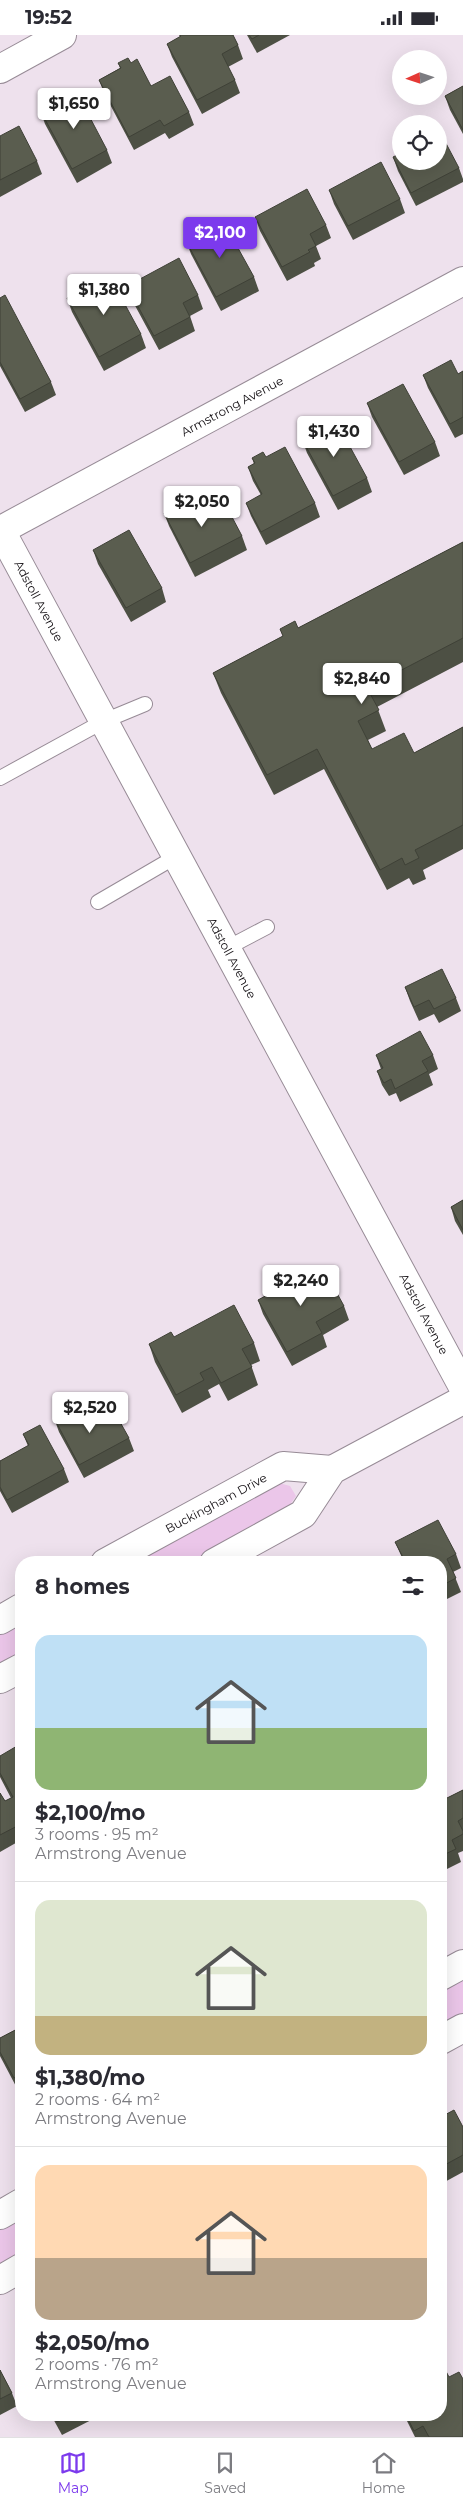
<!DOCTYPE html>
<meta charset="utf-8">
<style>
body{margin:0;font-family:Montserrat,sans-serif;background:#f7f7f7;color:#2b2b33;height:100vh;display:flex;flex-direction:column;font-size:19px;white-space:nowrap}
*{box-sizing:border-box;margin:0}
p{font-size:16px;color:#7c7c81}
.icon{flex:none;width:28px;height:28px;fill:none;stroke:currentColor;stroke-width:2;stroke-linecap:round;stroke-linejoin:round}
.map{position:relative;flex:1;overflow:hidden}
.side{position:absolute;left:15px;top:1521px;width:432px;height:865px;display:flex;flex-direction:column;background:#fff;border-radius:20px;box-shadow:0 5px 20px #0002}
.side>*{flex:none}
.needle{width:32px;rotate:267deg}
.controls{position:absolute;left:392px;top:15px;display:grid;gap:10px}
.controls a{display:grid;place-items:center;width:55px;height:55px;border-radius:50%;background:#fff;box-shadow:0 5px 20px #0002;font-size:25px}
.price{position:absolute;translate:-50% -42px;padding:0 11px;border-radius:5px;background:#fff;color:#222;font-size:16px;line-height:32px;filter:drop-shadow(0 1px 2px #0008)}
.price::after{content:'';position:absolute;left:50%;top:30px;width:15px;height:11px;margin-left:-8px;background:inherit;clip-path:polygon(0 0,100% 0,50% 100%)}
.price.current{background:#7c3aed;color:#fff}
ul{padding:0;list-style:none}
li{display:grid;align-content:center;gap:10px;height:265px;padding:0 20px}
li+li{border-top:1px solid #e1e1e2}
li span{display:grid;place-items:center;height:155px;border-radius:15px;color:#555}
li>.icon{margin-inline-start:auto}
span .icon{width:90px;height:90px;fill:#fffc;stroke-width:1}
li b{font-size:21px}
h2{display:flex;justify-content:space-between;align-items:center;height:60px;padding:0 20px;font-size:21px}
.status{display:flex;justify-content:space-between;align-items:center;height:35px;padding:0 25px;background:#fff;direction:ltr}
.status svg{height:14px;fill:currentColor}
.menu{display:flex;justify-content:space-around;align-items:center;height:70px;border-top:1px solid #e1e1e2;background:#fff;font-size:14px;color:#7c7c81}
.menu a{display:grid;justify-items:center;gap:2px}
.menu .current{color:#7c3aed}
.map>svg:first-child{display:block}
</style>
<div class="status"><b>19:52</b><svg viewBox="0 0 49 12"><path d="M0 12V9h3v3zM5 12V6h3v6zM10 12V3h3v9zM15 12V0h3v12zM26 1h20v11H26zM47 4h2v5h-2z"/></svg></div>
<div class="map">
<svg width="463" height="2402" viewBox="0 0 463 2402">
<rect width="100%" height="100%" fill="#eee1ed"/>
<g fill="#ebc6e9">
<polygon points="279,1448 290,1451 296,1461 287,1474 190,1527 132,1528"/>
<polygon points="21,1588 21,1619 0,1631 0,1599"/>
<polygon points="463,1944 463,1980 441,1992 441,1956"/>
<polygon points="21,2184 21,2221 0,2232 0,2195"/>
</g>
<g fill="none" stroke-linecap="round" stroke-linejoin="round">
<g stroke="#978b96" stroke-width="16">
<g id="service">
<polyline points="0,743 104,686 145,669"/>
<polyline points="98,867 177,821"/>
<polyline points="227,913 267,892"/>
</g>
</g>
<g stroke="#978b96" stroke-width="30">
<g id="minor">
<polyline points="0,34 62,0"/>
<polyline points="0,494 463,1352"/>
<polyline points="1,495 463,246"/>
<polyline points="105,1528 283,1431 332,1435"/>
<polyline points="214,1528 303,1479 332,1435 463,1365"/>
<polyline points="0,1585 21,1573"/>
<polyline points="0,1644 21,1633"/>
<polyline points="441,1941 463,1929"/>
<polyline points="441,2005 463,1993"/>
<polyline points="0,2180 21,2168"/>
<polyline points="0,2245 21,2233"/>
</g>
</g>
<use href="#service" stroke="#fff" stroke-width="14"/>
<use href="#minor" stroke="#fff" stroke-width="28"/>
</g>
<g fill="#4d5044">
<polygon points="179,0 233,0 238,10 243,24 228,32 235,45 240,58 202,79 172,22 167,9 180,2"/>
<polygon points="247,0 290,0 257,18"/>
<polygon points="118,28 131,28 151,51 189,77 194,90 169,104 165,98 134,115 104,58 99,45 120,33"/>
<polygon points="463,51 463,99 450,75 445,61"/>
<polygon points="40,75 107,115 112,128 77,148 45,89"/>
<polygon points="0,101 37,126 42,139 0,162"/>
<polygon points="393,122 459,133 463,144 463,147 416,171 398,136"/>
<polygon points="329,155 400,164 405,178 353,205 334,169"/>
<polygon points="255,182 326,190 331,203 316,211 321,224 314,228 315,231 287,246 260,196"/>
<polygon points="186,206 254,242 259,256 221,276 191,219"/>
<polygon points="127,251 198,260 203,274 190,281 195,296 159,315 132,265"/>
<polygon points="0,263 51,347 56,360 25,377 0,331"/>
<polygon points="67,263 141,299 146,313 104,336 72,277"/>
<polygon points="463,336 463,399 455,403 428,353 423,340 458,339"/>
<polygon points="367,368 435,407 440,421 404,440 372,382"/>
<polygon points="302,404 367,443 372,457 338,475 307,418"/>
<polygon points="266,422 315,468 320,482 266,510 251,481 246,468 261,460 253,446 248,432 254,429 252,423"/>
<polygon points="164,478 242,501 247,515 195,542 169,491"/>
<polygon points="463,507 463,627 377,672 386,696 368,705 372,714 414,718 463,692 463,814 423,835 426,844 413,850 409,843 387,855 324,734 274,760 221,658 213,638 283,601 280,594 298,593"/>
<polygon points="93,515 162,553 166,567 131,587 98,529"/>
<polygon points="405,952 456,963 461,976 439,988 434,979 419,986 410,966"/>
<polygon points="376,1020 433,1020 438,1034 429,1039 433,1050 400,1067 396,1058 389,1061 382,1050 377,1036 381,1034"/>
<polygon points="463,1165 463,1200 455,1186 451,1172"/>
<polygon points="287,1238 344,1271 349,1285 323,1300 327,1312 292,1331 263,1279 258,1265 290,1247"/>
<polygon points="174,1302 254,1308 260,1326 251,1330 258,1350 228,1366 219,1349 208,1355 211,1362 182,1378 155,1327 149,1309"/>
<polygon points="54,1383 83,1387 101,1387 129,1403 134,1416 84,1443 59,1397"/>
<polygon points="23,1399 64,1434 69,1447 12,1478 0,1456 0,1426 28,1411"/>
<polygon points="395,1507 456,1519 461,1533 453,1537 461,1557 441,1567 441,1528 403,1525"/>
<polygon points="21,1716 21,1805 0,1817 0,1758 5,1766 11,1763 0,1742 0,1721"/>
<polygon points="463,1755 463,1816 458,1818 461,1827 445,1835 442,1828 441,1829 441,1766"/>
<polygon points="21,1992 21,2055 19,2057 0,2021 0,2003"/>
<polygon points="441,2082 463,2092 463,2137 441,2149"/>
<polygon points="0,2335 12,2358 17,2371 0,2380"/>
<polygon points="449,2342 463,2402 415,2402 404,2380 441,2380"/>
<polygon points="51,2380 101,2380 62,2400"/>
</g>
<g fill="#5a5d4f" stroke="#3f4137">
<polygon points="180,0 233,0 238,10 222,19 235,45 197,65 167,9 181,1"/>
<polygon points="249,0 259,0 252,4"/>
<polygon points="128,23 131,28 137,24 151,51 170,41 189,77 164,91 160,85 129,102 99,45 121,33 118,28"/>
<polygon points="463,51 463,95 445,61"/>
<polygon points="76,56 107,115 72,134 40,75"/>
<polygon points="19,91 37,126 0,145 0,101"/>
<polygon points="440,97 459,133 411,158 393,122 401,118 401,126 439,126 439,98"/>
<polygon points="381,127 400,164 348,191 329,155"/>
<polygon points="307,154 326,190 310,199 316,211 308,215 310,217 282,232 255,182"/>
<polygon points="223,186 254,242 216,262 186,206"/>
<polygon points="179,223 198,260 183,268 190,282 154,301 127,251"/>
<polygon points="109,240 141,299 99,322 67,263"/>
<polygon points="5,260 51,347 20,364 0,327 0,263"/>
<polygon points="451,325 458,339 463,336 463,382 450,389 423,340"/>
<polygon points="403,349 435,407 399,427 367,368"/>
<polygon points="336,386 367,443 333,461 302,404"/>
<polygon points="285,412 315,468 261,497 246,468 262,459 248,432 255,428 252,423 263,417 266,422"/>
<polygon points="191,464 198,478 223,465 242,501 190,528 164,478"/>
<polygon points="129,495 162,553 126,573 93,515"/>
<polygon points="463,507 463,603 367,653 379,675 358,686 372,714 404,698 414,718 463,692 463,790 415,815 419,823 405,830 402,823 380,835 317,714 267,740 213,638 283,601 280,594 295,586 298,593"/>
<polygon points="442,934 456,963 434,974 429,965 414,972 405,952"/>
<polygon points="420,996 433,1020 422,1026 428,1036 395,1054 391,1044 384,1048 377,1036 383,1033 376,1020"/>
<polygon points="463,1165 463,1195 451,1172"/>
<polygon points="322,1231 344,1271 316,1287 322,1298 287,1317 258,1265 291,1247 287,1238 292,1236 297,1244"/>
<polygon points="234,1270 254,1308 242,1314 252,1332 221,1348 212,1332 200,1338 204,1345 176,1360 149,1309 171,1297 174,1302"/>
<polygon points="75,1372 83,1387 97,1379 101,1387 115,1378 129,1403 79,1430 54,1383"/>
<polygon points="40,1390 64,1434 7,1465 0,1452 0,1426 29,1410 23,1399"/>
<polygon points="438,1485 456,1519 447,1524 456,1543 441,1551 441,1528 398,1528 404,1524 395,1507"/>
<polygon points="369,1524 371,1528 364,1528"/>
<polygon points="17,1711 20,1717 21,1716 21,1789 0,1800 0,1758 5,1766 13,1762 0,1738 0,1721"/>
<polygon points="463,1755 463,1783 458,1786 463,1796 463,1799 452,1805 456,1814 441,1821 441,1766"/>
<polygon points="21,1938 21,1947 17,1940"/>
<polygon points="21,1992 21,2039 14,2043 0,2017 0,2003"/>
<polygon points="454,2075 463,2092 463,2120 441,2132 441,2082"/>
<polygon points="441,2327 449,2342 459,2337 463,2344 463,2402 429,2402 423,2391 414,2396 406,2380 441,2380"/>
<polygon points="0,2335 12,2358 0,2364"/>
<polygon points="53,2380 70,2380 57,2387"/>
</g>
<g text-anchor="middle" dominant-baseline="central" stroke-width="5" stroke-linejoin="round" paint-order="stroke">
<g font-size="12" fill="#120e12" stroke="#fff">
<text transform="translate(232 371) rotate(-28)">Armstrong Avenue</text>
<text transform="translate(39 566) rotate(62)">Adstoll Avenue</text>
<text transform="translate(232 923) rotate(62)">Adstoll Avenue</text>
<text transform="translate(424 1279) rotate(62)">Adstoll Avenue</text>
<text transform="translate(216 1468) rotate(-28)">Buckingham Drive</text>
</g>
</g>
</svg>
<div class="controls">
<a><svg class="needle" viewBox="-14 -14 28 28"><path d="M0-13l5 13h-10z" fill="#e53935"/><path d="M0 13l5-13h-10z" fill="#7c7c81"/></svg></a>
<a><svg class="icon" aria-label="locate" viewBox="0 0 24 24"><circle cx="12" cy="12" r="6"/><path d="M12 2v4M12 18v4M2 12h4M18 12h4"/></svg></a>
</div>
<b class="price" style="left:74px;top:95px">$1,650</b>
<b class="price current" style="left:220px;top:224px">$2,100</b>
<b class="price" style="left:104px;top:281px">$1,380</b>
<b class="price" style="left:334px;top:423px">$1,430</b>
<b class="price" style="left:202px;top:493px">$2,050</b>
<b class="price" style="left:362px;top:670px">$2,840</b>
<b class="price" style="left:301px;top:1272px">$2,240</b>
<b class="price" style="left:90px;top:1399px">$2,520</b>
<section class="side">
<h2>8 homes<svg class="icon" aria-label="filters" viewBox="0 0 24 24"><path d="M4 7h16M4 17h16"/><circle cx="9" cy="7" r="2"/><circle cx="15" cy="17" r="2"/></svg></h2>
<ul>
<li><span style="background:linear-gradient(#bfe0f5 60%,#8fb573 0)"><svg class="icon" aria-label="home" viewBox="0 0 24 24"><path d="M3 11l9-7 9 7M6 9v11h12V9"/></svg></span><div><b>$2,100/mo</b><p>3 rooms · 95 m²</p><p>Armstrong Avenue</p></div></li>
<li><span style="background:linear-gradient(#dfe7d0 75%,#c2b280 0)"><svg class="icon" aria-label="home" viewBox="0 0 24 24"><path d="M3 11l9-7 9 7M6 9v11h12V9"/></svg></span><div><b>$1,380/mo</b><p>2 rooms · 64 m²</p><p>Armstrong Avenue</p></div></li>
<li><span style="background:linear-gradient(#ffd9b3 60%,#b9a48a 0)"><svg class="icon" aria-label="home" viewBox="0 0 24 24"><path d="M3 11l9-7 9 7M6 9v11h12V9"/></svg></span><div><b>$2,050/mo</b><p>2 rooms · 76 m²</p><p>Armstrong Avenue</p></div></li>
</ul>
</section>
</div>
<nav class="menu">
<a class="current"><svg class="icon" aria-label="map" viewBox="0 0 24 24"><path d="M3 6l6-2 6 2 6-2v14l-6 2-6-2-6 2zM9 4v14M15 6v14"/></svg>Map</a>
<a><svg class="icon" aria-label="saved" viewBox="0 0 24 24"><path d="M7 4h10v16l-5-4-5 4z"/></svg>Saved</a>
<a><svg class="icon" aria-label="home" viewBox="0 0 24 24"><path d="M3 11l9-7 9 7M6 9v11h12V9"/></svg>Home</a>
</nav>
